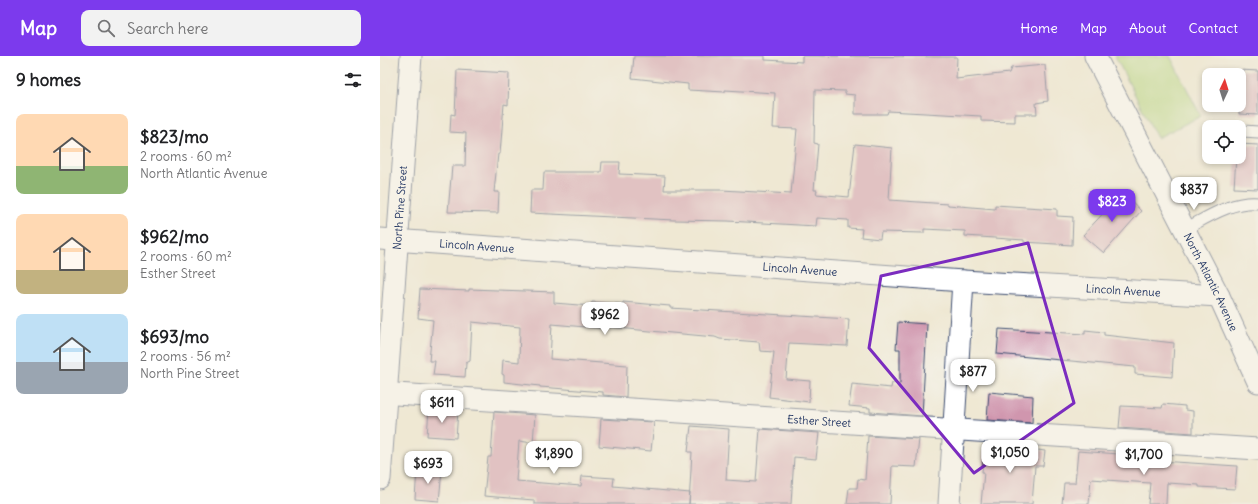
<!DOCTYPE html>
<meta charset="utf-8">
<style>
body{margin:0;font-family:Delius,sans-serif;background:#f2f2f2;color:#202124;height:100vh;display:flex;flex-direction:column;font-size:15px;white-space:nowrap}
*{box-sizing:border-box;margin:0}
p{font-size:13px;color:#757577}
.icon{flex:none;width:22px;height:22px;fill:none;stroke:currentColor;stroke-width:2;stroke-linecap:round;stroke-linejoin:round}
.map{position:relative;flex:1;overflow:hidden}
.drawer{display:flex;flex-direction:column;background:#fff;width:380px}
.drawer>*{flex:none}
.needle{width:26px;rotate:4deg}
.tools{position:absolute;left:822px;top:12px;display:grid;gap:8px}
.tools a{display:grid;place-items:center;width:44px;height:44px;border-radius:8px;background:#fff;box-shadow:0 2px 6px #0003;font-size:20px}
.price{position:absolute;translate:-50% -34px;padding:0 9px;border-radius:8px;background:#fff;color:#222;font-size:13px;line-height:26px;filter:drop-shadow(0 1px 2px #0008)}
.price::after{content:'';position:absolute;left:50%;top:24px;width:12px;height:9px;margin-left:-6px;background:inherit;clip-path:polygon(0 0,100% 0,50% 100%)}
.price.selected{background:#7c3aed;color:#fff}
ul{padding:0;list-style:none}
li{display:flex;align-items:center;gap:12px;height:100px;padding:0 16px}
li span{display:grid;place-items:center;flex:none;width:112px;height:80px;border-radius:8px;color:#555}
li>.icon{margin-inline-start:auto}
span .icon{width:48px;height:48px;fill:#fffc;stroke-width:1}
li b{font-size:17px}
h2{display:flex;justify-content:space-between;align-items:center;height:48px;padding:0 16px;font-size:17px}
header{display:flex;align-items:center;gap:24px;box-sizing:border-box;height:56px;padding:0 20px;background:#7c3aed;color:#fff}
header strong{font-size:19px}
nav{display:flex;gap:22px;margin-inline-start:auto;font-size:14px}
.search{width:280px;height:36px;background:#f2f2f2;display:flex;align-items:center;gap:10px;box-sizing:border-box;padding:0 14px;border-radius:8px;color:#757577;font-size:15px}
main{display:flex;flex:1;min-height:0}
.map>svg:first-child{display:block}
</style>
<header>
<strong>Map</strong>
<div class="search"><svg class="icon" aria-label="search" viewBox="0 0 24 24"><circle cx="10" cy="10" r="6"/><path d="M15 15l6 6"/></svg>Search here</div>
<nav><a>Home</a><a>Map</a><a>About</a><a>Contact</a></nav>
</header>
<main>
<section class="drawer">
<h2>9 homes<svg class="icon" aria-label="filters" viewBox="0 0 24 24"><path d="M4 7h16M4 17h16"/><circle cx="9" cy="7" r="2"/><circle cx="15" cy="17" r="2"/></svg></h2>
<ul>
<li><span style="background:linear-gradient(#ffd9b3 65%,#8fb573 0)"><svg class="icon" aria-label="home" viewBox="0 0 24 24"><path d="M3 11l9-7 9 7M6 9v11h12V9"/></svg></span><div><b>$823/mo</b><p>2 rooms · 60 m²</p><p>North Atlantic Avenue</p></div></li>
<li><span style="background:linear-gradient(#ffd9b3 70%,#c2b280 0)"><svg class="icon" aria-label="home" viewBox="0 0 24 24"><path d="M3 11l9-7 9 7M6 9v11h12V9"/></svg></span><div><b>$962/mo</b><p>2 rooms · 60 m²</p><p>Esther Street</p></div></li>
<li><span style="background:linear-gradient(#bfe0f5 60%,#9aa5b1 0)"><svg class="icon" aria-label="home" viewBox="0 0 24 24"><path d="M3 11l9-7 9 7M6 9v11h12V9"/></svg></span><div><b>$693/mo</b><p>2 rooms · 56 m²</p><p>North Pine Street</p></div></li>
</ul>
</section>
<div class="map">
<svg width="878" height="448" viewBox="0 0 878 448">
<rect width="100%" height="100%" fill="#f6f6f2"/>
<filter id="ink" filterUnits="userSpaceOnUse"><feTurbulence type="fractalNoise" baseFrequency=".025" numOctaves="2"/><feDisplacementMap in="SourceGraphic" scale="8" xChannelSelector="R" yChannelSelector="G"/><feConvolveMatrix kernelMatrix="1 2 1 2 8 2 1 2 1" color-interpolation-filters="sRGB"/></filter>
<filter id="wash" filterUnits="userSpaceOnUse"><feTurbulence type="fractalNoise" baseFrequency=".012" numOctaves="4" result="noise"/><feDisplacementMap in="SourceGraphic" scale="16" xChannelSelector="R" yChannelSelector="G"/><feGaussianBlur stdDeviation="0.9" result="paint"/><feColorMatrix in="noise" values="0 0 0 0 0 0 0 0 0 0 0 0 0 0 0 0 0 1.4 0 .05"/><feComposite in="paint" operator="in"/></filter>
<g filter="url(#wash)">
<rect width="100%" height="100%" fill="#efe8d3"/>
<polygon fill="#b2d67e" stroke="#66826e" points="735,0 790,0 821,60 777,82"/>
<g id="blocks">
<g fill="#d096ae">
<polygon points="254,0 385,0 385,4 422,6 422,0 577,1 576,23 629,17 631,12 665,9 668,45 656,47 657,58 635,58 635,66 601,65 601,60 508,55 507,58 475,58 475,39 465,38 465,35 435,34 434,87 438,88 434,134 437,134 436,138 469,141 475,88 512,92 509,144 568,148 568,149 615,153 615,149 677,153 677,160 693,161 692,189 644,186 644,184 585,180 585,175 544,173 544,177 501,176 500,183 481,181 482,173 468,172 468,164 437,162 436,170 348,165 294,164 150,157 151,134 163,134 164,116 221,116 222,106 240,106 239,118 285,120 284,134 342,134 411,138 417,73 393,72 395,37 345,34 345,36 308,34 308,28 252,22"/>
<polygon points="77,14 129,17 128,49 124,48 120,98 118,98 114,136 119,136 118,157 68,156 72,110 85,110 86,77 70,76 71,58 75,59"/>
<polygon points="860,14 878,15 878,59 859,58"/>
<polygon points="859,88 878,89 878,133 854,132 856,101 859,101"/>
<polygon points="743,136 761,155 724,197 703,179"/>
<polygon points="40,233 89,235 89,233 174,236 174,247 211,250 212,246 243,248 243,246 290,250 290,252 469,263 467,290 409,287 406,323 430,325 429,346 389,341 394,296 380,295 379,286 340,283 335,281 227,271 227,273 172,268 170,303 247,309 246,341 223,339 223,336 160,331 160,330 124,326 124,319 122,318 123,304 139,306 140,271 92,266 90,305 86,307 85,321 53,319 55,305 49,305 53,264 38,262"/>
<polygon points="518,266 547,268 542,360 490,356 490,352 469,350 472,328 511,332 512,327 520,328 520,293 516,293"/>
<polygon points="619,273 705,278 705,274 724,276 724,279 794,287 792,321 755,318 755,311 617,298"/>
<polygon points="609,336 653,340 652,367 607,364"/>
<polygon points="783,348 805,350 805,354 813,355 813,377 739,372 741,350 782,352"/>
<polygon points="49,353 78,355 76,382 47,380"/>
<polygon points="114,356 155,359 153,387 139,385 136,425 201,430 202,420 234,422 233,430 310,437 309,448 154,448 154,444 104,440 108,401 111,401"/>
<polygon points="221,363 274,366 271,395 219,390"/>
<polygon points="311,370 349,373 346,424 376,426 380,373 439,377 436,403 414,401 411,448 309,448 312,396 308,396"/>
<polygon points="488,380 539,383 536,411 512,410 510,448 467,448 469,432 477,432 478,423 485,424"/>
<polygon points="605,388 651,391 651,393 665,395 663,410 655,410 652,448 601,448 604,416 602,416"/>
<polygon points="698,395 739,398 739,402 765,404 857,410 855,433 819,431 819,429 787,427 786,448 768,448 770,427 711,423 709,448 682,448 684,427 695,427"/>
<polygon points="37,413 62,415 59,445 35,443"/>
</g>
</g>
</g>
<g filter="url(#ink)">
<use href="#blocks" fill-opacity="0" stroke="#3b4b70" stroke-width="1"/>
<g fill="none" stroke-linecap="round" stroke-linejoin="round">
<g stroke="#3b4b70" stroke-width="13">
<g id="service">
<polyline points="863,75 878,76"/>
<path d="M 805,173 C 828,161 851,145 878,147"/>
</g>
</g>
<g stroke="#3b4b70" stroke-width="23">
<g id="minor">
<path id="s1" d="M 715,0 L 839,240 L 878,326"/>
<path id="s2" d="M 0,183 L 583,225 L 839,240"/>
<path id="s3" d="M 0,337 L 878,393"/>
<path id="s4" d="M 0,423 L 31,0"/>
<polyline points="569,448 583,225"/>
</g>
</g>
<use href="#service" stroke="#fff" stroke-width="11"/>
<use href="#minor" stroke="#fff" stroke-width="21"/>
</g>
</g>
<path d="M0 0H878V448H0ZM 648,187 L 694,347 L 594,417 L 489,292 L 501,220 Z" fill="#efe8d3" fill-opacity=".55" fill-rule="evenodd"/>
<path fill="none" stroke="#7b2cbf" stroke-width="3" stroke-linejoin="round" d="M 648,187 L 694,347 L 594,417 L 489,292 L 501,220 Z"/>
<g text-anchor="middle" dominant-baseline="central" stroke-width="3" stroke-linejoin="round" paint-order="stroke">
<g font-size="11" fill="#1b2f5e" stroke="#f6f6f2">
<text stroke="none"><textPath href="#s4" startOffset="272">North Pine Street</textPath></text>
<text stroke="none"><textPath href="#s2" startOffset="97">Lincoln Avenue</textPath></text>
<text stroke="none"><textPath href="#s2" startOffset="421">Lincoln Avenue</textPath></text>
<text stroke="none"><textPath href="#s1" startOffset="254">North Atlantic Avenue</textPath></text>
<text stroke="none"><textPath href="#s2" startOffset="745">Lincoln Avenue</textPath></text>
<text stroke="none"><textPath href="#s3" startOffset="440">Esther Street</textPath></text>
</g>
</g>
</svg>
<div class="tools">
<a><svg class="needle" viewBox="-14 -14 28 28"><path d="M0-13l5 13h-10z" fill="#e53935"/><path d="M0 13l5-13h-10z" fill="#757577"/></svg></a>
<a><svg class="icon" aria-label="locate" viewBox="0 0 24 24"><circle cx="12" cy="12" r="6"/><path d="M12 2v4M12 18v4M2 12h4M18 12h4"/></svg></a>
</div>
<b class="price" style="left:814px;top:155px">$837</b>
<b class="price selected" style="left:732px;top:167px">$823</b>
<b class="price" style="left:225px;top:280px">$962</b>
<b class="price" style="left:593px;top:337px">$877</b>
<b class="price" style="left:62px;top:368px">$611</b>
<b class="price" style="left:630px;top:418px">$1,050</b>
<b class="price" style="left:174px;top:419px">$1,890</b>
<b class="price" style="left:764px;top:420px">$1,700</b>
<b class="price" style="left:48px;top:429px">$693</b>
</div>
</main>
